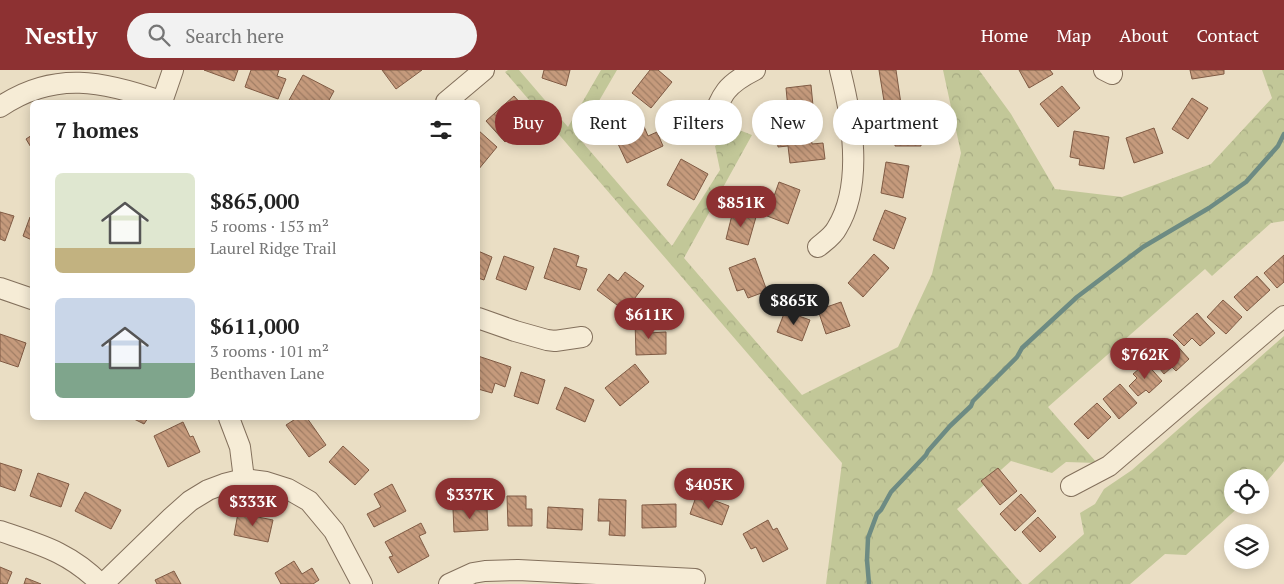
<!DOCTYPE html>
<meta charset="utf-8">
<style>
body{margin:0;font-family:"PT Serif",serif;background:#f2f2f2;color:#222;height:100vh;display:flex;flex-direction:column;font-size:19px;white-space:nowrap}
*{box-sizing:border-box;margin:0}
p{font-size:16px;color:#767676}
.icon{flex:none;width:28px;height:28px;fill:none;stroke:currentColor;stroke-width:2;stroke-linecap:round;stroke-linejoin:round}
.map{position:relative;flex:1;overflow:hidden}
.sheet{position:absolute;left:30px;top:30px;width:450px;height:320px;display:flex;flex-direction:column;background:#fff;border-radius:8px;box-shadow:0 2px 12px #0003}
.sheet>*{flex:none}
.banner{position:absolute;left:495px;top:30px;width:475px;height:45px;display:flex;gap:10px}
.tools{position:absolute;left:1224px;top:399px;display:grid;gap:10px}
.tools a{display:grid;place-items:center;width:45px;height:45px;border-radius:50%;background:#fff;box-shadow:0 2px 12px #0003;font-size:25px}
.price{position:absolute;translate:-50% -42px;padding:0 11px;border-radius:18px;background:#8d3132;color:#fff;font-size:16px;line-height:32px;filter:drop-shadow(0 1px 2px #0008)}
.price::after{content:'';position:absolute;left:50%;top:30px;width:15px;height:11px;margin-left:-8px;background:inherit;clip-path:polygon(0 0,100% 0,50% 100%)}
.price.active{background:#222;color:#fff}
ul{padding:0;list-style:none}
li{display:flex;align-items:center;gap:15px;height:125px;padding:0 25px}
li span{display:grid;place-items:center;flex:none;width:140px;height:100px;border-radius:8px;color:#555}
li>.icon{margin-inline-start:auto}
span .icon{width:60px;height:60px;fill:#fffc;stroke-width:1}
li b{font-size:21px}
h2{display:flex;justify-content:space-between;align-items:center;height:60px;padding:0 25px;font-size:21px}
.pill{padding:0 18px;border-radius:22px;background:#fff;box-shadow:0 2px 12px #0003;font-size:18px;line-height:45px}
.pill.active{background:#8d3132;color:#fff}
header{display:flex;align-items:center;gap:30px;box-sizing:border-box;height:70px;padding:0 25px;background:#8d3132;color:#fff}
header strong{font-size:24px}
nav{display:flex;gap:28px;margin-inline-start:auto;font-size:18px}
.search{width:350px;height:45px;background:#f2f2f2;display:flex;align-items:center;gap:12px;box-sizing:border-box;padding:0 18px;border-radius:28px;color:#767676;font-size:19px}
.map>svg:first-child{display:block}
</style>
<header>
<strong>Nestly</strong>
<div class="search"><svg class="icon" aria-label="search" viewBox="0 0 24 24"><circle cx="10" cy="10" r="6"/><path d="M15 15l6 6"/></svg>Search here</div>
<nav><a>Home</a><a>Map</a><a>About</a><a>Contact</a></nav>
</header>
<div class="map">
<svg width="1284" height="514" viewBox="0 0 1284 514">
<defs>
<pattern id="forest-crowns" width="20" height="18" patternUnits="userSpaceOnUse" patternTransform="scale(1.25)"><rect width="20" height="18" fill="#c2c798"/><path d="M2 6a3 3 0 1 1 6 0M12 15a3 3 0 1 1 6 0" fill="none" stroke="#a7ab83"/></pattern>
<pattern id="building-back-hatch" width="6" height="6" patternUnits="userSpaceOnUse" patternTransform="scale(1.25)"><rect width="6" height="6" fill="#c59a7c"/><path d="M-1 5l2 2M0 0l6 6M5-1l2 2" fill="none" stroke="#a17e65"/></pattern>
</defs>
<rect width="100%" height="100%" fill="#eadec4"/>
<g fill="url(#forest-crowns)">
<polygon points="508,0 519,0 568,57 601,0 617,0 578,67 672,176 720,100 715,76 728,68 734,58 752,65 684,188 802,325 898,277 932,204 961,83 943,0 979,0 1011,44 1055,119 1122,127 1211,94 1272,28 1262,0 1284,0 1284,151 1271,153 1212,206 1205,199 1048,337 1097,393 1066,392 1052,403 1011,391 957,439 1022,514 826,514 842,393 505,2"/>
<polygon points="1284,266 1284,391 1268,410 1260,417 1260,408 1232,408 1232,435 1241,435 1186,485 1165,484 1130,514 1028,514 1084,464 1080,443 1095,434 1104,419 1132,400"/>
</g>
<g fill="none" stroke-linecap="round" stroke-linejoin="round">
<polyline stroke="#6d8b83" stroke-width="4.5" points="869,514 867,490 868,468 877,444 881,440 891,422 926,385 928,381 950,356 971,336 973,331 1017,287 1022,278 1077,227 1143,177 1209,138 1246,112 1278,76 1284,64"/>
</g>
<g fill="url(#building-back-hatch)" stroke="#805b44">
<polygon points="204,0 238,0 234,11"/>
<polygon points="251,0 279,0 277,6 286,9 278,29 245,17"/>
<polygon points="382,0 422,0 396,19"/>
<polygon points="544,0 570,0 566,16 542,8"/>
<polygon points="650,0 658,0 672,12 651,38 632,23"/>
<polygon points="879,0 896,0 901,34 885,37"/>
<polygon points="1019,0 1050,0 1053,4 1029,18"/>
<polygon points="1190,0 1224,0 1224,4 1192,9"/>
<polygon points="303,5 334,21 328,32 288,32"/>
<polygon points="811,15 814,46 789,49 786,18"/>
<polygon points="1062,16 1080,38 1058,57 1040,34"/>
<polygon points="514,26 533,47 505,72 486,51"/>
<polygon points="1192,28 1208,38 1188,69 1172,59"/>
<polygon points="640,47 648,66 657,62 663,76 627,93 612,61"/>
<polygon points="921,50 921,76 895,76 895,51"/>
<polygon points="810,55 812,74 823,73 825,89 790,93 788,76 778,77 776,59"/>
<polygon points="1154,58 1163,83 1134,93 1126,68"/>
<polygon points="478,60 497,77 478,100"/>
<polygon points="1074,61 1109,67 1104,99 1079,95 1080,89 1070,87"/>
<polygon points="32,65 32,79 26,69"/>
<polygon points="681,89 708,104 694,130 667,115"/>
<polygon points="886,92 909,96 903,128 881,123"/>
<polygon points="779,112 800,120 788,154 767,146"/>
<polygon points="885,140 906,148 894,179 873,170"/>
<polygon points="733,141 756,147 748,175 726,169"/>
<polygon points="0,142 14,146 5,171 0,169"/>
<polygon points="30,147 32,148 32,170 23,166"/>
<polygon points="554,178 579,186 576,196 587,199 580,220 544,208"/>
<polygon points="478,181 492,187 484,210 478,208"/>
<polygon points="874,184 889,198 863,227 848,213"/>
<polygon points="1284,185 1284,212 1277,218 1264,203"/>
<polygon points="504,186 534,197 526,220 496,209"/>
<polygon points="755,188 767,221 748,228 744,219 737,221 729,198"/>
<polygon points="625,202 644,216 625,241 597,220 609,204 618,211"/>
<polygon points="1257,206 1270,220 1247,241 1234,227"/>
<polygon points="1223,230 1242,247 1226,264 1207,247"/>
<polygon points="841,232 850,256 826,264 818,240"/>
<polygon points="785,241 810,250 802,271 777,262"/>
<polygon points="1197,243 1215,263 1200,276 1192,268 1184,276 1173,265"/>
<polygon points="635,251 648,251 648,263 666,262 666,284 636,285"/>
<polygon points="0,264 26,273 18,297 0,291"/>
<polygon points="1172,270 1189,289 1176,301 1172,297 1164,304 1155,293 1163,286 1159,282"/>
<polygon points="478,286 511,297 505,317 495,313 492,323 478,319"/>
<polygon points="1146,293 1162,311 1149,323 1146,320 1138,326 1129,316 1137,308 1133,304"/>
<polygon points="635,294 649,312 620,336 605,318"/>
<polygon points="521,302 545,310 538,334 514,326"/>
<polygon points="1120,314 1137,333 1119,349 1103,329"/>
<polygon points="565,317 594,330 585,352 556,339"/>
<polygon points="1097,333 1111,347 1088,369 1074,354"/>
<polygon points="132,348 148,348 144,354"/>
<polygon points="297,348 307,348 326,375 309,387 286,355"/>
<polygon points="183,352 190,367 193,366 200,382 168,397 154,366"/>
<polygon points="343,376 369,400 355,415 329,392"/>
<polygon points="0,393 22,400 15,421 0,416"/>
<polygon points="998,398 1017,421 1000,435 981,411"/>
<polygon points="38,403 69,414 61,437 30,426"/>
<polygon points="392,414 406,441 374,457 367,444 381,437 374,424"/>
<polygon points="85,422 121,440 111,459 75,441"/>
<polygon points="697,424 729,436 722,455 690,444"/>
<polygon points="1021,424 1036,441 1015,461 1000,444"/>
<polygon points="507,426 526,426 526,439 532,439 532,456 508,456"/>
<polygon points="599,429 626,430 625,466 609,465 610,451 598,451"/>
<polygon points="676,434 676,457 642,458 642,435"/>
<polygon points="548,437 583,439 582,460 547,458"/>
<polygon points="487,438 488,460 454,462 453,439"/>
<polygon points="238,443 273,450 268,472 234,465"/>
<polygon points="1038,447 1056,467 1040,482 1022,462"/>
<polygon points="768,450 773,460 777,458 788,479 763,492 756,477 751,479 743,464"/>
<polygon points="421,453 426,463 419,466 429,486 398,503 389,487 393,486 385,472"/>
<polygon points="294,491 302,504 312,498 319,510 313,514 281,514 275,503"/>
<polygon points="0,497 12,502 7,514 0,514"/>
<polygon points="174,501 181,514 157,514 155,510"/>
<polygon points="26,508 41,514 24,514"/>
</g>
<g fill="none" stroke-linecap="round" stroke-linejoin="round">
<g stroke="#83705c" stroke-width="22">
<g id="minor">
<polyline points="1104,0 1112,4"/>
<polyline points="162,32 173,0"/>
<polyline points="446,32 484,0"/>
<path d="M 0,37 C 54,0 104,11 163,32"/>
<path d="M 711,53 C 722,24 725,15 755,0"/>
<path d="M 818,177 C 825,171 833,166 837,158 C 864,114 852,47 840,0"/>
<polyline points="0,218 32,229"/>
<polyline points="478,248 515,261 547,270 555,271 582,267"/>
<polyline points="229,348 240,377 244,409"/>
<polyline points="1071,416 1109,396 1284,246"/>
<path d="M 0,461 C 41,475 69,482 101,514"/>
<polyline points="103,514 172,447 190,431 208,420 224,414 244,409 266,412 288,419 309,431 334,461 362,514"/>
<polyline points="449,514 473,503 485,501 518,500 695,509"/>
</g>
</g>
<use href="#minor" stroke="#f6ecd6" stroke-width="20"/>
</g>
</svg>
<div class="tools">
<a><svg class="icon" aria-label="locate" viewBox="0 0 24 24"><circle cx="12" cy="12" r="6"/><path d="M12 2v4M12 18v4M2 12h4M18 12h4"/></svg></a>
<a><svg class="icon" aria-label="layers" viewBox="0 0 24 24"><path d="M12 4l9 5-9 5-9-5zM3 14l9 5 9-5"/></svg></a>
</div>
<b class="price" style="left:741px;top:158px">$851K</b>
<b class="price active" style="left:794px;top:256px">$865K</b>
<b class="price" style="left:649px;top:270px">$611K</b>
<b class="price" style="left:1145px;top:310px">$762K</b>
<b class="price" style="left:709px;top:440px">$405K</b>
<b class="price" style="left:470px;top:450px">$337K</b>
<b class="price" style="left:253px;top:457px">$333K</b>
<div class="banner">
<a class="pill active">Buy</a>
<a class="pill">Rent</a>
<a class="pill">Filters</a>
<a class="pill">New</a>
<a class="pill">Apartment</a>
</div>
<section class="sheet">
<h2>7 homes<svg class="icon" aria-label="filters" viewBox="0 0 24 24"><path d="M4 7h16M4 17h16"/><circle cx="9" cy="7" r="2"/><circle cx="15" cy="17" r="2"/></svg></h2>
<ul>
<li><span style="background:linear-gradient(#dfe7d0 75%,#c2b280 0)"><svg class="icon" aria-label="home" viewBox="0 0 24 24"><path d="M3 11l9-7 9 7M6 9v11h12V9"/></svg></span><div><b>$865,000</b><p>5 rooms · 153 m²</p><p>Laurel Ridge Trail</p></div></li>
<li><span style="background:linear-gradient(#c9d6e8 65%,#7fa58c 0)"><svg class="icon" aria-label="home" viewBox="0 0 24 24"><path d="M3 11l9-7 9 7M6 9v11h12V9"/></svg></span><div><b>$611,000</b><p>3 rooms · 101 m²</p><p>Benthaven Lane</p></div></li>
</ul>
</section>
</div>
